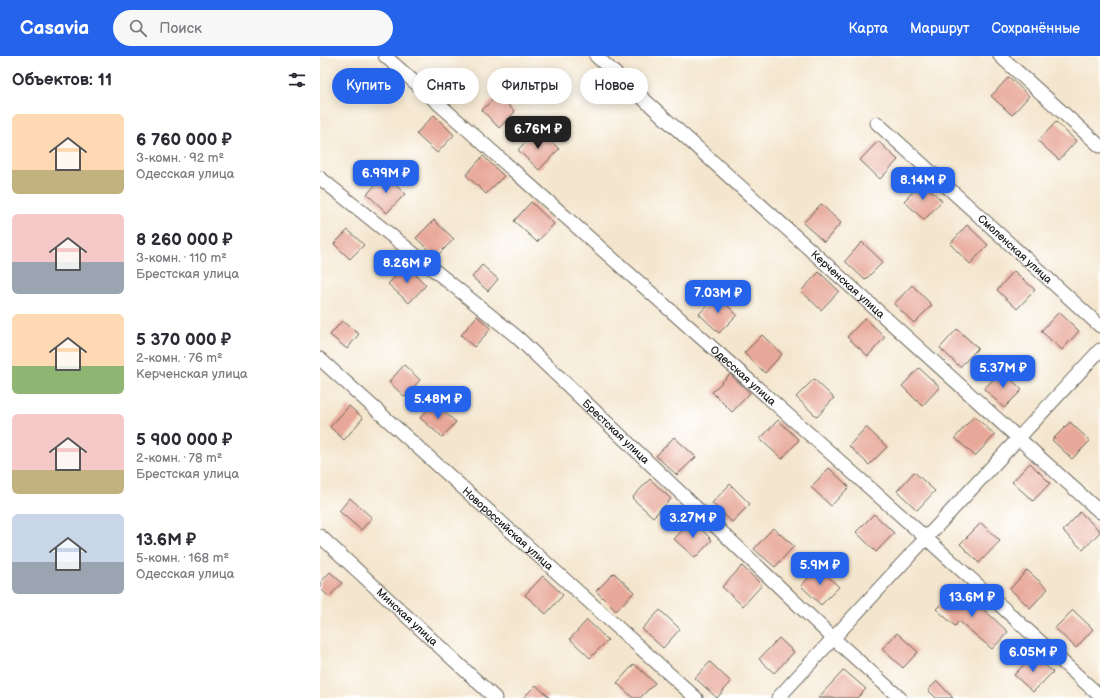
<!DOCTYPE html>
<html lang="ru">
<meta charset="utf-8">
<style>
body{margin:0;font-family:"Balsamiq Sans",sans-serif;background:#f7f7f7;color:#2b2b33;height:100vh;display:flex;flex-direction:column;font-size:15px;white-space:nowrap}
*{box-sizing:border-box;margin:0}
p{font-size:13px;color:#7c7c81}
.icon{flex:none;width:22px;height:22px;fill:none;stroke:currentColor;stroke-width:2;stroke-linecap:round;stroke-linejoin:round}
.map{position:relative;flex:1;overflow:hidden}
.panel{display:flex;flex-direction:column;background:#fff;width:320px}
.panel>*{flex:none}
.hud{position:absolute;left:12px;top:12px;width:380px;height:36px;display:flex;gap:8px}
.price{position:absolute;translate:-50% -34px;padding:0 9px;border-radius:8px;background:#2563eb;color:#fff;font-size:13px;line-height:26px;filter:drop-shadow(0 1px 2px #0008)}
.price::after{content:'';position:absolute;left:50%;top:24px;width:12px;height:9px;margin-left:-6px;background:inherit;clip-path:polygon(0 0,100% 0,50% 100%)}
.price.active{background:#222;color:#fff}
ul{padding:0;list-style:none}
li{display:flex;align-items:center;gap:12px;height:100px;padding:0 12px}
li span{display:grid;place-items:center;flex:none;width:112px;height:80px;border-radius:6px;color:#555}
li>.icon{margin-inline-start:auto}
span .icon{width:48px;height:48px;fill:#fffc;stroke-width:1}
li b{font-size:17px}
h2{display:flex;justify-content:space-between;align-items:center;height:48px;padding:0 12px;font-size:17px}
.chip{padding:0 14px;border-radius:18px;background:#fff;box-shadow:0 2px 10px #0003;font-size:14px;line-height:36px}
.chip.active{background:#2563eb;color:#fff}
header{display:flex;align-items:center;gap:24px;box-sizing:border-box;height:56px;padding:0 20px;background:#2563eb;color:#fff}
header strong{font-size:19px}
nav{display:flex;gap:22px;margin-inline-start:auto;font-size:14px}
.search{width:280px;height:36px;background:#f7f7f7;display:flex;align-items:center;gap:10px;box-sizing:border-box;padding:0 14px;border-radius:22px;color:#7c7c81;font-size:15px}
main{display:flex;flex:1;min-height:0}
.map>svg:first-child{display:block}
</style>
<header>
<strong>Casavia</strong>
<div class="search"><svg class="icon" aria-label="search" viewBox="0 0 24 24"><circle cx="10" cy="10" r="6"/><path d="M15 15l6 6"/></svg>Поиск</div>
<nav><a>Карта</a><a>Маршрут</a><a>Сохранённые</a></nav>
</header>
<main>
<section class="panel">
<h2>Объектов: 11<svg class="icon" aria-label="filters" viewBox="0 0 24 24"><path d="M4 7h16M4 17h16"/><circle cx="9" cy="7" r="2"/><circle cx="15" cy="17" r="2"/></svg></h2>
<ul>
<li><span style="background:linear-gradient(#ffd9b3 70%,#c2b280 0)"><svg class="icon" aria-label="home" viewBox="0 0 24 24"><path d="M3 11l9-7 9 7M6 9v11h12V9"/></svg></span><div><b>6 760 000 ₽</b><p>3-комн. · 92 m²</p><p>Одесская улица</p></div></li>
<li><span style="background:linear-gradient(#f6c9c9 60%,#9aa5b1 0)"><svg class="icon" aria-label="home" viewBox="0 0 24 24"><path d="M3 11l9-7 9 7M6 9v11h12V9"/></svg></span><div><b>8 260 000 ₽</b><p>3-комн. · 110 m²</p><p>Брестская улица</p></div></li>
<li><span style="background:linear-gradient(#ffd9b3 65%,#8fb573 0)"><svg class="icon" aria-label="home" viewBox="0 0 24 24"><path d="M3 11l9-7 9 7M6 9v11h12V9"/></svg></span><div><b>5 370 000 ₽</b><p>2-комн. · 76 m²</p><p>Керченская улица</p></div></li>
<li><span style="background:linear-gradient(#f6c9c9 70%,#c2b280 0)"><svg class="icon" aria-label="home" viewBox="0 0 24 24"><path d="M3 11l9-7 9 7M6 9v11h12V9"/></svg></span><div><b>5 900 000 ₽</b><p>2-комн. · 78 m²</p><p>Брестская улица</p></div></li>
<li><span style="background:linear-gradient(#c9d6e8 60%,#9aa5b1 0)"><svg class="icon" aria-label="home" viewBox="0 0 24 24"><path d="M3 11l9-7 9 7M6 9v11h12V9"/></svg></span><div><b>13.6M ₽</b><p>5-комн. · 168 m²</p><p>Одесская улица</p></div></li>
</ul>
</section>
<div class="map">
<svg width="780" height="642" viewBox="0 0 780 642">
<rect width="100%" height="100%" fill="#fff"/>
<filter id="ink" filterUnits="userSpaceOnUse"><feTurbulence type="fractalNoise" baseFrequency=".025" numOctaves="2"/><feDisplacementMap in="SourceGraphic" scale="8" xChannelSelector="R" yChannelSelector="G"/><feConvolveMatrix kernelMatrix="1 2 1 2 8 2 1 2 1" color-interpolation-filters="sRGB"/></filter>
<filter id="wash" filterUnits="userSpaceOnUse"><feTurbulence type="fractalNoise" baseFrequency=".012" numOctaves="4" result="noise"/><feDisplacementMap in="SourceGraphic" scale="16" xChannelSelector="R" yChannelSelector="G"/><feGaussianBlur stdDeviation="0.9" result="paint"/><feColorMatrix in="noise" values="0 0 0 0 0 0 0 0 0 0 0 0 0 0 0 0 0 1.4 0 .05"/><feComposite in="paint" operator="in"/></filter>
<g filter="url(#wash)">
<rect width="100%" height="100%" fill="#f4e6ce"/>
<g id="blocks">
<g fill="#e8a899">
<polygon points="689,21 709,40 692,59 671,40"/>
<polygon points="178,39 195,56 179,72 162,54"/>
<polygon points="114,59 134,79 117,97 96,78"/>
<polygon points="736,66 756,85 739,104 718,85"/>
<polygon points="218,73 239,93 219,114 198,94"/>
<polygon points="558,85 578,104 560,123 540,104"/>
<polygon points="163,100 184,120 166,138 146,119"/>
<polygon points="65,119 85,138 67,157 47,138"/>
<polygon points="602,126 622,145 604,164 584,145"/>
<polygon points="211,146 234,168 217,186 194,165"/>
<polygon points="501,148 521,167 504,186 483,167"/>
<polygon points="114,164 134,183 116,201 96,182"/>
<polygon points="647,169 668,189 650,208 630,188"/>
<polygon points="28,174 44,189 30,203 14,188"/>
<polygon points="542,186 563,206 545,224 525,205"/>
<polygon points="86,209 106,229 89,247 68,228"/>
<polygon points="162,209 178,223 168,235 152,221"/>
<polygon points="694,215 715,234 697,253 677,234"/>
<polygon points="499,216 519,235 501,254 481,235"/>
<polygon points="592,229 612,249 594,267 574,248"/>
<polygon points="397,239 417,259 399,277 379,258"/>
<polygon points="739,256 759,275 742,294 721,275"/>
<polygon points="157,260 171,273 154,291 141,279"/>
<polygon points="545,262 565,281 548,300 527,281"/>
<polygon points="22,265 39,278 27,293 10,279"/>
<polygon points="637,273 658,292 640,311 620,292"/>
<polygon points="442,279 462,298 445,317 424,297"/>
<polygon points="84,309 100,324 85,341 69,326"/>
<polygon points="599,312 620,331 602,350 582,330"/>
<polygon points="682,314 702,334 684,352 664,333"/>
<polygon points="410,318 430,337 412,356 392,336"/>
<polygon points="494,323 514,342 497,361 476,341"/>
<polygon points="114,347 136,366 122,381 100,362"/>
<polygon points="29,350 43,362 24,384 10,371"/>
<polygon points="654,360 675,379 655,400 635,382"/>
<polygon points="458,364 479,384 462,403 440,383"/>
<polygon points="750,366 770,385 752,403 732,384"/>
<polygon points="546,371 567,391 549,409 529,390"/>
<polygon points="354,381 376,401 357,419 336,400"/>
<polygon points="710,407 730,427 713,445 692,426"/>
<polygon points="509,412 529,431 511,450 491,431"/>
<polygon points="594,416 615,435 597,454 577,435"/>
<polygon points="330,423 351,443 333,461 312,442"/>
<polygon points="410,428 430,448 412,466 392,447"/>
<polygon points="30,442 52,462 41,474 19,455"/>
<polygon points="760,456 780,475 780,476 763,494 743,475"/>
<polygon points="554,458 574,477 556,496 536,476"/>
<polygon points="372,464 392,484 375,502 354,483"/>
<polygon points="661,467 680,485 659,507 640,488"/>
<polygon points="453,472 474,490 455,511 434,493"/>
<polygon points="422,510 442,529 423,550 402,531"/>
<polygon points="498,511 519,531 501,549 481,530"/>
<polygon points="707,514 728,533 710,552 690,533"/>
<polygon points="10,516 22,527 9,541 0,532 0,527"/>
<polygon points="294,517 314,536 296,555 276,535"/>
<polygon points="223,520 243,539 226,558 205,539"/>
<polygon points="637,532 671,560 688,576 672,593 639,565 635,570 616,553"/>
<polygon points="340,554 360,573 343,592 322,573"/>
<polygon points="753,554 773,573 756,592 735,572"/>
<polygon points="267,564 288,584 270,602 250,583"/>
<polygon points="577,577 598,596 583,612 562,593"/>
<polygon points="459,582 474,596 454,617 439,603"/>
<polygon points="713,599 733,616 713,636 694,619"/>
<polygon points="390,606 411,626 397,642 375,622"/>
<polygon points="314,608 335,627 320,642 313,642 297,627"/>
<polygon points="524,614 546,633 537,642 498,642"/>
<polygon points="617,625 633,642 616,642 608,634"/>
<polygon points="216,629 230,642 203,642"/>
</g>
</g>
</g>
<g filter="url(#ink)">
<use href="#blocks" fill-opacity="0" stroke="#68635a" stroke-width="1"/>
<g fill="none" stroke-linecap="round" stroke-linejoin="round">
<g stroke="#68635a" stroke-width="15">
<g id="minor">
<path id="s1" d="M 65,0 L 606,482 L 780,640"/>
<path id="s2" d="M 276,0 L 780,456"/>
<polyline points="680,0 780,90"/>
<path id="s3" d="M 557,67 L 780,270"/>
<path id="s4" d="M 0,122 L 197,281 L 513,582 L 580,642"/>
<path id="s5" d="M 0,303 L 376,642"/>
<path id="s6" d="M 0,480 L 175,642"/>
<polyline points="458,642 780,294"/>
</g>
</g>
<use href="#minor" stroke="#fff" stroke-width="13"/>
</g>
</g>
<g text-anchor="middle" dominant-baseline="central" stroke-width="3" stroke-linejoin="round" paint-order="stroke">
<g font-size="11" fill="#1c1c1c" stroke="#fff">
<text stroke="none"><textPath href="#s3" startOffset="187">Смоленская улица</textPath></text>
<text stroke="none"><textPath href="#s2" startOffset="340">Керченская улица</textPath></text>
<text stroke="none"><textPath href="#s1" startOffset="480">Одесская улица</textPath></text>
<text stroke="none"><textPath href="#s4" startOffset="390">Брестская улица</textPath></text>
<text stroke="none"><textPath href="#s5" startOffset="253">Новороссийская улица</textPath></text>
<text stroke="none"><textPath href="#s6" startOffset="119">Минская улица</textPath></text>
</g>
</g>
</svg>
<b class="price active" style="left:218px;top:94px">6.76M ₽</b>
<b class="price" style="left:66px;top:138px">6.99M ₽</b>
<b class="price" style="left:603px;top:145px">8.14M ₽</b>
<b class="price" style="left:87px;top:228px">8.26M ₽</b>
<b class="price" style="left:398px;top:258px">7.03M ₽</b>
<b class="price" style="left:683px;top:333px">5.37M ₽</b>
<b class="price" style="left:118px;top:364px">5.48M ₽</b>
<b class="price" style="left:373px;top:483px">3.27M ₽</b>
<b class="price" style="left:500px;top:530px">5.9M ₽</b>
<b class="price" style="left:652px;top:562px">13.6M ₽</b>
<b class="price" style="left:713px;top:617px">6.05M ₽</b>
<div class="hud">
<a class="chip active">Купить</a>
<a class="chip">Снять</a>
<a class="chip">Фильтры</a>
<a class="chip">Новое</a>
</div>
</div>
</main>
